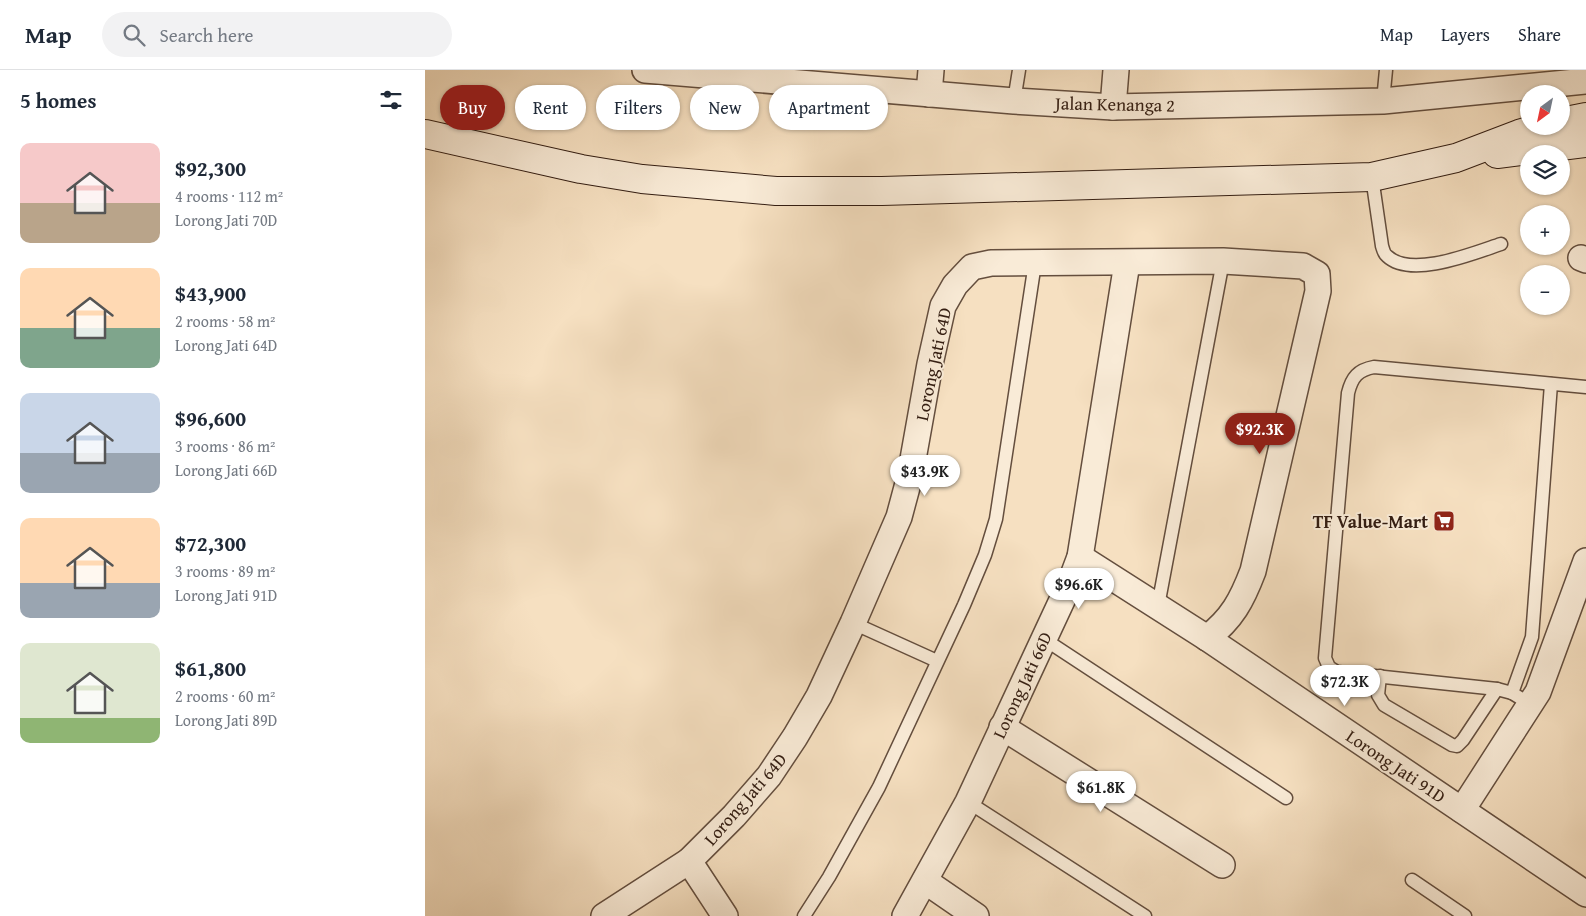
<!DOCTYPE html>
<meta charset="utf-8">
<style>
body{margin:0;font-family:"Gentium Book Plus",serif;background:#f2f2f3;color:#1f2937;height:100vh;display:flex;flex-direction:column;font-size:19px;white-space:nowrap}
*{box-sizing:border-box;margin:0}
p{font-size:16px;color:#747a83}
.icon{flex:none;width:28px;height:28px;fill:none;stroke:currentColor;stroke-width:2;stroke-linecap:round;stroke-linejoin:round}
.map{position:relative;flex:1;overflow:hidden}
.details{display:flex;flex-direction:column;background:#fff;width:425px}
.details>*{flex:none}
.hud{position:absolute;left:15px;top:15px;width:475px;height:45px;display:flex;gap:10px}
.needle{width:32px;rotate:213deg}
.buttons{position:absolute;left:1095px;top:15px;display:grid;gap:10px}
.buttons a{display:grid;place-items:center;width:50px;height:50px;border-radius:50%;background:#fff;box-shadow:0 1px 4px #0004;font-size:25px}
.price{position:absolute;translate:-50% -42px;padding:0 11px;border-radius:18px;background:#fff;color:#222;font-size:16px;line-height:32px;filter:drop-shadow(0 1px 2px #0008)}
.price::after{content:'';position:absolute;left:50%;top:30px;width:15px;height:11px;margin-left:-8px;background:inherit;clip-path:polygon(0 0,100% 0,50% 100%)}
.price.on{background:#8f2418;color:#fff}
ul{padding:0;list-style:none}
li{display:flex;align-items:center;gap:15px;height:125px;padding:0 20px}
li span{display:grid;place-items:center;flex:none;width:140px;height:100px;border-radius:10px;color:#555}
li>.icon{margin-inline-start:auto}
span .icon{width:60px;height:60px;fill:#fffc;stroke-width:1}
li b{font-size:21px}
h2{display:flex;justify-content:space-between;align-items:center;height:60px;padding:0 20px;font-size:21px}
.chip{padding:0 18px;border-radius:22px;background:#fff;box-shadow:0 1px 4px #0004;font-size:18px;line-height:45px}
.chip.on{background:#8f2418;color:#fff}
header{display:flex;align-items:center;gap:30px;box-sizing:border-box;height:70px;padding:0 25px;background:#fff;border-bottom:1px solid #e0e1e3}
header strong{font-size:24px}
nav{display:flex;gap:28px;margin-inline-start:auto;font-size:18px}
.search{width:350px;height:45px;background:#f2f2f3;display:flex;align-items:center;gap:12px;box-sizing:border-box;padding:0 18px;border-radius:28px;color:#747a83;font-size:19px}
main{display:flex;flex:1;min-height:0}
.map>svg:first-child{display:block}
</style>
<header>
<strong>Map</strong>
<div class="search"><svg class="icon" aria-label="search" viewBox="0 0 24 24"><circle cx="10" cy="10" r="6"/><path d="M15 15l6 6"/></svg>Search here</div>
<nav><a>Map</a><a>Layers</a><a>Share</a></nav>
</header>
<main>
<section class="details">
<h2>5 homes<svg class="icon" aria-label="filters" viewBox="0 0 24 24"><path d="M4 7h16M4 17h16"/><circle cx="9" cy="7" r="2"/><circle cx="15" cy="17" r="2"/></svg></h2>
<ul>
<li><span style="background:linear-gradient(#f6c9c9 60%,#b9a48a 0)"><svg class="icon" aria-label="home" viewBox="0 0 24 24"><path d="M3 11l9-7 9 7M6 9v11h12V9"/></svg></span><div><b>$92,300</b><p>4 rooms · 112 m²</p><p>Lorong Jati 70D</p></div></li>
<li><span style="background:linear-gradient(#ffd9b3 60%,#7fa58c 0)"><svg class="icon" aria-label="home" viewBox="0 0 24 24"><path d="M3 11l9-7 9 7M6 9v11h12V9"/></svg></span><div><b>$43,900</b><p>2 rooms · 58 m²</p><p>Lorong Jati 64D</p></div></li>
<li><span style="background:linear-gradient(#c9d6e8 60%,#9aa5b1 0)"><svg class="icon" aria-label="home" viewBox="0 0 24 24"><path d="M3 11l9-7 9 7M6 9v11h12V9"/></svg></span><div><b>$96,600</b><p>3 rooms · 86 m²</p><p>Lorong Jati 66D</p></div></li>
<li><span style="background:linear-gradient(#ffd9b3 65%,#9aa5b1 0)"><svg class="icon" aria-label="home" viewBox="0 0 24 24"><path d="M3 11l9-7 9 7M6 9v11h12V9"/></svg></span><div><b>$72,300</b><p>3 rooms · 89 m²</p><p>Lorong Jati 91D</p></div></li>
<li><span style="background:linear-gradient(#dfe7d0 75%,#8fb573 0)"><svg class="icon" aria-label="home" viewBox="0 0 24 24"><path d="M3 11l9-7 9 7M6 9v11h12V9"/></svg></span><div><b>$61,800</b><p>2 rooms · 60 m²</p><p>Lorong Jati 89D</p></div></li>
</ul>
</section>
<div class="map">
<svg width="1161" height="846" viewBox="0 0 1161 846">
<rect width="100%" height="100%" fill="#f6e0c1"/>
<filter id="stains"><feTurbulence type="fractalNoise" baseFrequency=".004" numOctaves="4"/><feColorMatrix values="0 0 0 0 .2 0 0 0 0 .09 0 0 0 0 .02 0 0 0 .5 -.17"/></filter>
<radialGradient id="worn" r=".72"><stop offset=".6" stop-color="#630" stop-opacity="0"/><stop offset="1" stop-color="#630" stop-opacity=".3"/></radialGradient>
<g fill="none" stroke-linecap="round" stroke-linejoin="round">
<g stroke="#644e3e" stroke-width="15">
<g id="lane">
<polyline points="589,31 594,0"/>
<polyline points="958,31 961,0"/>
<path d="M 947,107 L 957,176 C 958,179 959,184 962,186 C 986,209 1049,183 1076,174"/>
<polyline points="733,536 798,191"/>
<polyline points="428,553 512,591"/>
<polyline points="619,569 861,728"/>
<polyline points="955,606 953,625 959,635 1027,675 1032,676 1038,670 1072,619"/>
<polyline points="1087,623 1107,567 1126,314"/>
<path d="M 1105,634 L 1087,623 L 1072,619 L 912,602 L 904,597 L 900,588 L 923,323 C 927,307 933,300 949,297 L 1161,317"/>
<polyline points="543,732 720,846"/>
<polyline points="987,810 1040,846"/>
<polyline points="379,846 404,807 454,717 539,535 560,485 571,449 610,193"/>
</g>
</g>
<g stroke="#644e3e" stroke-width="28">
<g id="street">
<polyline points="220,0 589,31 688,37 958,31 1161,11"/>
<polyline points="504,24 506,0"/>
<polyline points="688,37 691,0"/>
<polyline points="1156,188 1161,190"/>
<polyline points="655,487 782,568 1161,824"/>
<polyline points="577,657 797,795"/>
<polyline points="1037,740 1113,622 1161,491"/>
<polyline points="264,791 300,846"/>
<polyline points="500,811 551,846"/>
<path d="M 179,846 L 264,791 L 309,746 L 344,706 L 370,667 L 394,626 L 428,553 L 474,447 L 485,406 L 505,294 L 518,236 L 530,215 L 547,197 L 566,193 L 798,191 L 878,196 L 892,204 L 893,221 L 828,501 C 817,530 807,549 782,568"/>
<polyline points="480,846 543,732 646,511 655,487 702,193"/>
</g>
</g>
<g stroke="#331d12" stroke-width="30">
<g id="secondary">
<polyline points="1136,52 1161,47"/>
<polyline points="0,64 156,99 217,109 351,121 457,121 947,107 1031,88 1094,64 1121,56"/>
<polyline points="1072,84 1161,73"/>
</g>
</g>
<use href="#lane" stroke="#f9ebd7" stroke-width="12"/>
<use href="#street" stroke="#f9ebd7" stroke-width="25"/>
<use href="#secondary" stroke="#f9ebd7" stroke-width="28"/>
</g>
<defs>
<g id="supermarket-square" transform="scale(1.125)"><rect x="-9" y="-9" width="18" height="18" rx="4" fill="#8f2418" stroke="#f9ebd7"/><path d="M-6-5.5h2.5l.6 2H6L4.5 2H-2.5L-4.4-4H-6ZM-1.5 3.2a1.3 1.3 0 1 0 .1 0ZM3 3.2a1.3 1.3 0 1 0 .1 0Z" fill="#fff"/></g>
</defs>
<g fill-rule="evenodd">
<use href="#supermarket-square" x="1019" y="451"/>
</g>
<g text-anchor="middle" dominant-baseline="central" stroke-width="4" stroke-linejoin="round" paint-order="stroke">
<g font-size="18" fill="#331d12" stroke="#f9ebd7">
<text transform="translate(690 34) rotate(1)">Jalan Kenanga 2</text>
<text transform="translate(508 294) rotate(-78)">Lorong Jati 64D</text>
<text transform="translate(597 615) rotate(-65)">Lorong Jati 66D</text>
<text transform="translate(971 696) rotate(34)">Lorong Jati 91D</text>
<text transform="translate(320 729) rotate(-49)">Lorong Jati 64D</text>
</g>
<g font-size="18" font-weight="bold" fill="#331d12" stroke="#f9ebd7" text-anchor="end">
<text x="1003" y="451">TF Value-Mart</text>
</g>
</g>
<rect width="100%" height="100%" filter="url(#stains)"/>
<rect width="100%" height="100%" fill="url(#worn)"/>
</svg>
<div class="buttons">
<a><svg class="needle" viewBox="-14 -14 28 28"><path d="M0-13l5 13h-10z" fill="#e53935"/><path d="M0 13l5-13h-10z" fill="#747a83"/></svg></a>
<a><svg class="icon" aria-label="layers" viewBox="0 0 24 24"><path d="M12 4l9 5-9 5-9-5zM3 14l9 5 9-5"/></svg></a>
<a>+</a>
<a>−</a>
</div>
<b class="price on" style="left:835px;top:385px">$92.3K</b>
<b class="price" style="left:500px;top:427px">$43.9K</b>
<b class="price" style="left:654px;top:540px">$96.6K</b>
<b class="price" style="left:920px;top:637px">$72.3K</b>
<b class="price" style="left:676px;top:743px">$61.8K</b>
<div class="hud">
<a class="chip on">Buy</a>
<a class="chip">Rent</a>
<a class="chip">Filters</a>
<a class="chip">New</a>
<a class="chip">Apartment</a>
</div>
</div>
</main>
